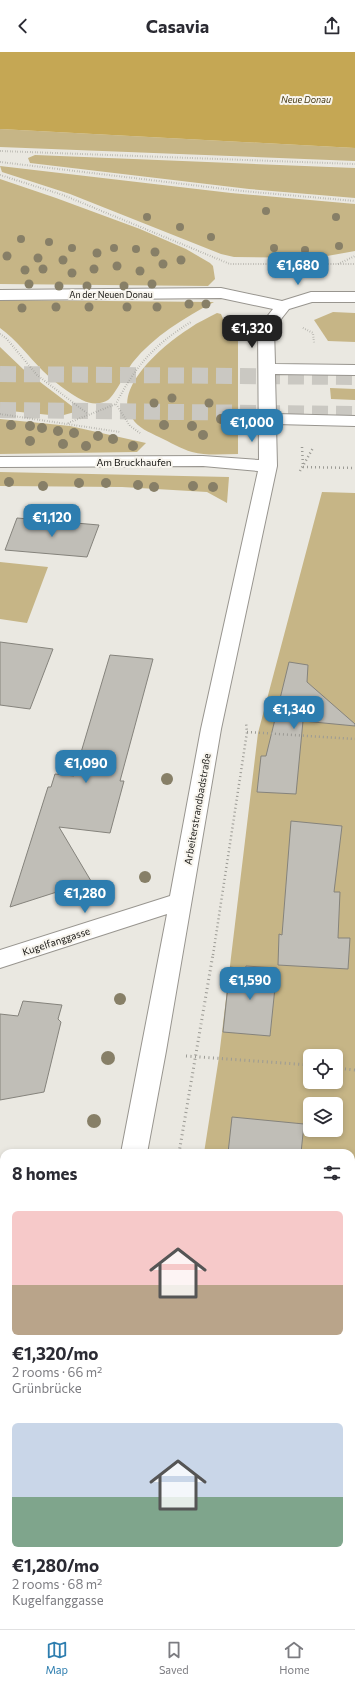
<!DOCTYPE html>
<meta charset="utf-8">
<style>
body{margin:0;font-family:Commissioner,sans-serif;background:#f2f2f3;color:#2b2b33;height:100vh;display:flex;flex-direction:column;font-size:15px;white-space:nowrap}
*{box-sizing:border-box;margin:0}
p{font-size:13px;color:#7c7c81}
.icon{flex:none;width:22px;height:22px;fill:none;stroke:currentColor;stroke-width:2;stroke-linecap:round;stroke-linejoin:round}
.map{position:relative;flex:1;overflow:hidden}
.panel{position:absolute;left:0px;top:1097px;width:355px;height:480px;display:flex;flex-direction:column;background:#fff;border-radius:12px 12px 0 0;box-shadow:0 2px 6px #0003}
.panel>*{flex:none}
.buttons{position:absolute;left:303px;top:997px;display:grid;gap:8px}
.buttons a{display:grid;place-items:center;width:40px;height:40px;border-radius:6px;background:#fff;box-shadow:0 2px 6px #0003;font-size:20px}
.price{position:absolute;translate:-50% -34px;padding:0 9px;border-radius:8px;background:#2d7daf;color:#fff;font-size:13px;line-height:26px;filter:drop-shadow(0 1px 2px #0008)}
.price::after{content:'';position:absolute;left:50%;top:24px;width:12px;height:9px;margin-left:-6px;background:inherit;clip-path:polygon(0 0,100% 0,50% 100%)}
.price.current{background:#222;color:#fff}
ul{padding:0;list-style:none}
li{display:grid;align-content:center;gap:8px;height:212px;padding:0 12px}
li span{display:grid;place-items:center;height:124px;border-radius:6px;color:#555}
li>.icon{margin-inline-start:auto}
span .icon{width:72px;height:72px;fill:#fffc;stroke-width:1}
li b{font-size:17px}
h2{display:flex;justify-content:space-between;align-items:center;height:48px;padding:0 12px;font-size:17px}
header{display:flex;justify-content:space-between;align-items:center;height:52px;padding:0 12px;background:#fff;font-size:18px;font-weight:700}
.tab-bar{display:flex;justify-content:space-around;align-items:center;height:56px;border-top:1px solid #e1e1e2;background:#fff;font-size:11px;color:#7c7c81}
.tab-bar a{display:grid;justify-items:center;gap:2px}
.tab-bar .current{color:#2d7daf}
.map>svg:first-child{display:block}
</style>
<header><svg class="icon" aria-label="back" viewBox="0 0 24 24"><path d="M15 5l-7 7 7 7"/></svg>Casavia<svg class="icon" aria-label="share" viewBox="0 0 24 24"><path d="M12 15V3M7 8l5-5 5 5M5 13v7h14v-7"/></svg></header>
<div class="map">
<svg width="355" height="1577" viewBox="0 0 355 1577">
<rect width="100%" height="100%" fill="#eae8e1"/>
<g fill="#c6b586" fill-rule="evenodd">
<polygon points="0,77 355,96 355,109 0,95"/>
<polygon points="35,103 355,116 355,146 249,137 30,111 28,106"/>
<polygon points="0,114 231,141 355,152 355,199 316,206 234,205 221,202 70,142 2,120"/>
<polygon points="0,127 56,146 140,177 186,197 210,211 213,214 215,227 208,234 0,232"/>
<path d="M 0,248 L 214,250 C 184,266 154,284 133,310 C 126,319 116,342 108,348 C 100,353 90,352 82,348 C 69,341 53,329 43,319 C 28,304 17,288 0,276 Z"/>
<polygon points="333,260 355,261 355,290 328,289 314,268"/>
<path d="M 217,261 L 221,262 L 224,269 L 238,275 L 238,402 C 223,402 207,404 192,400 C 181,397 170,390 159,385 C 149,380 138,376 132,366 C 111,336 167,290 190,276 C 198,270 208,266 217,261 Z"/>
<polygon points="0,295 23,317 73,355 75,360 60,364 0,358"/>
<polygon points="330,336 355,337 355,348 331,347"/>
<polygon points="0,367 70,374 146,391 137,400 0,402"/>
<polygon points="0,420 229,425 227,451 207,440 122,435 0,434"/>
<path d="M 322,440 L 355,441 L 355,1355 L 351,1355 L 351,1101 L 204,1101 L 219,1005 L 258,681 ZM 310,1004 L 336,1004 L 336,1030 L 310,1030 ZM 310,1052 L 336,1052 L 336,1078 L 310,1078 Z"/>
<polygon points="0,510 48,515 27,571 0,567"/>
</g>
<polygon fill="#c5a754" points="0,0 355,0 355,96 0,77"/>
<g fill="#c0beb7" stroke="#85837c">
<polygon points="17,466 99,473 87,505 5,498"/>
<polygon points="0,590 53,597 30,657 0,653"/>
<polygon points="110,603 153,607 120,729 124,729 110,781 59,775 91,829 10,855 48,735 51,735 55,722 74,724"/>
<polygon points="289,610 308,613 307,630 355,672 355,674 303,669 296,742 257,740 261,704 266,704"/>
<polygon points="291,769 342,774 334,840 340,840 338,886 350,886 348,917 278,913 279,882 282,883"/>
<polygon points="246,914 277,916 270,984 223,980 230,915 245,917"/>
<polygon points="23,949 62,953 58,967 61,970 44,1040 0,1048 0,962 18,964"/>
<polygon points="232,1065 304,1072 301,1101 228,1101"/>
</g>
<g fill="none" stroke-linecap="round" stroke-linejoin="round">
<g stroke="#cac8c2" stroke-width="16" stroke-dasharray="16 8" stroke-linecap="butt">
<polyline points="0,322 355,325"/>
<polyline points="0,358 355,362"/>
</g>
<g stroke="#98958f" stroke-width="2">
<g id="minor">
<polygon points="221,236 282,249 311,240 355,240 355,250 312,250 289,257 274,276 275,312 355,313 355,323 275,322 276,362 355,364 355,374 276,372 277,414 221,677 166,999 147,1101 121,1101 167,862 0,916 0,898 170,844 201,677 258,419 203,414 0,415 0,405 203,404 259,408 258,276 273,257 221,246 0,248 0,238"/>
<rect x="0" y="1341" width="4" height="26"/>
<rect x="25" y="1573" width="30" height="4"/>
</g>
</g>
<g stroke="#9b9a94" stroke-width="2" stroke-dasharray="0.5 2" stroke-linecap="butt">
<polyline points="0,99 355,112"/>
<polyline points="0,110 242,139 355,149"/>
<polyline points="0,123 63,143 230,212 355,212"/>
<polyline points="338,212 355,204"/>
<polyline points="303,276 313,281 314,291"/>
<polyline points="0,282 6,286 37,323 88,362"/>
<polyline points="0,362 120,380"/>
<polyline points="68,371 116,352"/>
<path d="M 140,381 L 130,374 L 116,352 C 135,314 155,292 191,270"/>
</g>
<g stroke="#9b9a94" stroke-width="2.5" stroke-dasharray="1 3" stroke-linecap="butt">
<polyline points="302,395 303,414"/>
<polyline points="303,415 355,416"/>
<polyline points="300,419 313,396"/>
<polyline points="247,680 355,687"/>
<polyline points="213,903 247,680 246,671"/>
</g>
<g stroke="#9b9a94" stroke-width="3" stroke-dasharray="1 3.5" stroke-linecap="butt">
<polyline points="186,1004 310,1013"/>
<polyline points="336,1016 355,1018"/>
<polyline points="179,1101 213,902"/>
<polyline points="90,1577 91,1573"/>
</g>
<use href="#minor" fill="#fff" fill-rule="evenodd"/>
</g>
<g fill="#877f67">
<circle cx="266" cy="159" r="4"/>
<circle cx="147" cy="165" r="4"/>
<circle cx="336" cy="165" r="4"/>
<circle cx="180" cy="175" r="4"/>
<circle cx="211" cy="185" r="4"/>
<circle cx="21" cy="187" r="4"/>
<circle cx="49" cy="190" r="4"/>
<circle cx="339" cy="194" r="4"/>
<circle cx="72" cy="196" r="4"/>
<circle cx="114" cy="196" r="4"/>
<circle cx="274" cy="196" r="4"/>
<circle cx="136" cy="197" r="4"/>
<circle cx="305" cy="198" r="4"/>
<circle cx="155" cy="200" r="4.5"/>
<circle cx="97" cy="201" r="4.5"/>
<circle cx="7" cy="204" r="4.5"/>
<circle cx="38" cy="206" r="4.5"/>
<circle cx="63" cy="208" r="4.5"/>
<circle cx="181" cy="208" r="4.5"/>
<circle cx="163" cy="212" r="4.5"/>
<circle cx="117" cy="214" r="4.5"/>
<circle cx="43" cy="217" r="4.5"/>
<circle cx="94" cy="217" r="4.5"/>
<circle cx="25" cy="218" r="4.5"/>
<circle cx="140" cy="219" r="4.5"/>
<circle cx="72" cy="221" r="4.5"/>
<circle cx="29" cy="232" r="4.5"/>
<circle cx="152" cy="232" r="4.5"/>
<circle cx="59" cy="234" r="4.5"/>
<circle cx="87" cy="234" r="4.5"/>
<circle cx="124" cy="234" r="4.5"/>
<circle cx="189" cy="252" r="4.5"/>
<circle cx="206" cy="252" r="4.5"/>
<circle cx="56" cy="255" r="4.5"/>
<circle cx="89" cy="255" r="4.5"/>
<circle cx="127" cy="255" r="4.5"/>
<circle cx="157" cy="255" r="4.5"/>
<circle cx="22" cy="256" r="4.5"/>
<circle cx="172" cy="346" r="4.5"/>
<circle cx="154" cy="351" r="4.5"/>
<circle cx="209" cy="351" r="4.5"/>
<circle cx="221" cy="367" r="5"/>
<circle cx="11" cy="373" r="5"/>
<circle cx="164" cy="373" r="5"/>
<circle cx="30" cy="374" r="5"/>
<circle cx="192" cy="374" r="5"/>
<circle cx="42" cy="376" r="5"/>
<circle cx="58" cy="379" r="5"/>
<circle cx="74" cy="381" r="5"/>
<circle cx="203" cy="383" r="5"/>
<circle cx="98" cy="384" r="5"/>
<circle cx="113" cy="387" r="5"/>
<circle cx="30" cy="389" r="5"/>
<circle cx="63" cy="392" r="5"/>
<circle cx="86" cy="394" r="5"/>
<circle cx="133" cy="394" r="5"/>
<circle cx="9" cy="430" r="5"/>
<circle cx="79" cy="431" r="5"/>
<circle cx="106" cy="431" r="5"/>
<circle cx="138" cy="433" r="5"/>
<circle cx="43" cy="434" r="5"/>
<circle cx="193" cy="434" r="5"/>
<circle cx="154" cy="435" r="5"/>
<circle cx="213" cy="435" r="5"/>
<circle cx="167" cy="727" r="6"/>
<circle cx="145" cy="825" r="6"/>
<circle cx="120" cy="947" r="6"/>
<circle cx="108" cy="1006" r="7"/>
<circle cx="94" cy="1069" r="7"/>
</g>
<g text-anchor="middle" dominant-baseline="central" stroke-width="4" stroke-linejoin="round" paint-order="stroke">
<g font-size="9" font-style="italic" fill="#453814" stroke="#f8f5ee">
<text x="306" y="47">Neue Donau</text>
</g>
<g font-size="9" fill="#171613" stroke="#f8f5ee">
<text x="111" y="242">An der Neuen Donau</text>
</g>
<g font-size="10" fill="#171613" stroke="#f8f5ee">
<text x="134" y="410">Am Bruckhaufen</text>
<text transform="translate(197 757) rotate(-80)">Arbeiterstrandbadstraße</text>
<text transform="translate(56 889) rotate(-18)">Kugelfanggasse</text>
</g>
</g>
</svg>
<div class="buttons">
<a><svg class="icon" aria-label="locate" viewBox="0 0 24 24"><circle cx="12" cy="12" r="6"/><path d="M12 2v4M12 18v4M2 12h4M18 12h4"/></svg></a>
<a><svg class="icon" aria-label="layers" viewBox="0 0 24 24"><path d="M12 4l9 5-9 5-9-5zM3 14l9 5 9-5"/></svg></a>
</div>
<b class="price" style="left:298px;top:234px">€1,680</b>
<b class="price current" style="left:252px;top:297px">€1,320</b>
<b class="price" style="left:252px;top:391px">€1,000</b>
<b class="price" style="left:52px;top:486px">€1,120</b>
<b class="price" style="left:294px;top:678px">€1,340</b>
<b class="price" style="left:86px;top:732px">€1,090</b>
<b class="price" style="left:85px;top:862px">€1,280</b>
<b class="price" style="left:250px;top:949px">€1,590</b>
<section class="panel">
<h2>8 homes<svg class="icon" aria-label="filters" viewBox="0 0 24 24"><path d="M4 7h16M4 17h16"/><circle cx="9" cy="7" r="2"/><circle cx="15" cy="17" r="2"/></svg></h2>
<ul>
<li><span style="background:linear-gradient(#f6c9c9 60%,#b9a48a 0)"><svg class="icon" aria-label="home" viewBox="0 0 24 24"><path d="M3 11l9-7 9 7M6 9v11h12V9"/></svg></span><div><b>€1,320/mo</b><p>2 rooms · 66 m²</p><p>Grünbrücke</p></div></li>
<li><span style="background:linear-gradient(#c9d6e8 60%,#7fa58c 0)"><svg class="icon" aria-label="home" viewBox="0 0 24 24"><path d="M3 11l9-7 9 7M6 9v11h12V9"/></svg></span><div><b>€1,280/mo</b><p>2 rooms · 68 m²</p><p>Kugelfanggasse</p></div></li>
</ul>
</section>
</div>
<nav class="tab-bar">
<a class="current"><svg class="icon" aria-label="map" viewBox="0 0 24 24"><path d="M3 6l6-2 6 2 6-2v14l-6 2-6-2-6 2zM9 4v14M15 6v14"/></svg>Map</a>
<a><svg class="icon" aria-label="saved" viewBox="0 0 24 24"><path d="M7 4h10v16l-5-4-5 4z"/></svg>Saved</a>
<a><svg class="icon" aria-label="home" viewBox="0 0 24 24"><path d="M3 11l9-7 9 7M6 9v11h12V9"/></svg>Home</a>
</nav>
